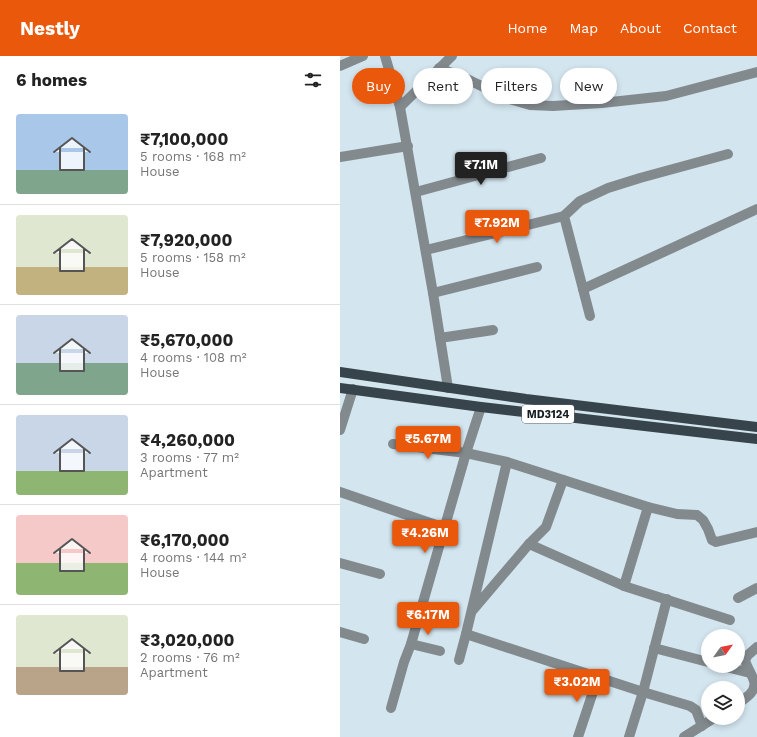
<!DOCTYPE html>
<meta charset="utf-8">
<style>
body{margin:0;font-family:"Work Sans",sans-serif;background:#f2f2f2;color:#222;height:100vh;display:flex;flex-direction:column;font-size:15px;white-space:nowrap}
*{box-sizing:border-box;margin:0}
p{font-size:13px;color:#767676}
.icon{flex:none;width:22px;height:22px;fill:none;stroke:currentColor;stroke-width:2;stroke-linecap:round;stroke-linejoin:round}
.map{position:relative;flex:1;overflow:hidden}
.sheet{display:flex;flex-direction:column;background:#fff;width:340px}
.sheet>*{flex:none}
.hud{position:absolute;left:12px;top:12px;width:345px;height:36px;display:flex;gap:8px}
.needle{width:26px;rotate:57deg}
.tools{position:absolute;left:361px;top:573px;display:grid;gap:8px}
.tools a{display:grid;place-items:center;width:44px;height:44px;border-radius:50%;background:#fff;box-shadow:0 2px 6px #0003;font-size:20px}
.price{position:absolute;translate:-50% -34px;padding:0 9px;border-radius:4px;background:#ea580c;color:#fff;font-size:13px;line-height:26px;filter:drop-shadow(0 1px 2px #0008)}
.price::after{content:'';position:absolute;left:50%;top:24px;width:12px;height:9px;margin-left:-6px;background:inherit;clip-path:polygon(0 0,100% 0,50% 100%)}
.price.selected{background:#222;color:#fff}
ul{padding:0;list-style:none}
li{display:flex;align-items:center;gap:12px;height:100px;padding:0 16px}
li+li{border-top:1px solid #e0e0e0}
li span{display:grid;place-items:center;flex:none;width:112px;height:80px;border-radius:4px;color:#555}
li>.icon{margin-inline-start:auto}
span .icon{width:48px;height:48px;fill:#fffc;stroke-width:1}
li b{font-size:17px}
h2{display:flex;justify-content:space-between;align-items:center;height:48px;padding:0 16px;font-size:17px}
.tag{padding:0 14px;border-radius:18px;background:#fff;box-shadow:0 2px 6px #0003;font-size:14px;line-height:36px}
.tag.selected{background:#ea580c;color:#fff}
header{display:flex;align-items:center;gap:24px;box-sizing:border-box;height:56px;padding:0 20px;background:#ea580c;color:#fff}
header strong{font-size:19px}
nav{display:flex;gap:22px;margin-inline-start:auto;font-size:14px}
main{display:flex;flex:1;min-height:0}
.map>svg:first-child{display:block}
</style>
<header>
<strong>Nestly</strong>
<nav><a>Home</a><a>Map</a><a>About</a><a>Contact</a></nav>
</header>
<main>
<section class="sheet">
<h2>6 homes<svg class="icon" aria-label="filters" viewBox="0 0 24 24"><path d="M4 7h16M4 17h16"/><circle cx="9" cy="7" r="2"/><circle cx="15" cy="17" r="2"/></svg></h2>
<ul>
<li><span style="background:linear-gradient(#a9c7e8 70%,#7fa58c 0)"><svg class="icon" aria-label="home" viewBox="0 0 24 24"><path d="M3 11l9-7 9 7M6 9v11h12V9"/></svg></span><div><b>₹7,100,000</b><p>5 rooms · 168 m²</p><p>House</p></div></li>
<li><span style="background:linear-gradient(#dfe7d0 65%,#c2b280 0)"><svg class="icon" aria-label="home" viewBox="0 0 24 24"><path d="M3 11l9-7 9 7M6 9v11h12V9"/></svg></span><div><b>₹7,920,000</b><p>5 rooms · 158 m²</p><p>House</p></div></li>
<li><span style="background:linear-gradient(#c9d6e8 60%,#7fa58c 0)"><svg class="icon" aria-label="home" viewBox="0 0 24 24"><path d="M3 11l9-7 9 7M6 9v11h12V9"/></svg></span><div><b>₹5,670,000</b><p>4 rooms · 108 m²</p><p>House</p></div></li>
<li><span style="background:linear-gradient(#c9d6e8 70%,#8fb573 0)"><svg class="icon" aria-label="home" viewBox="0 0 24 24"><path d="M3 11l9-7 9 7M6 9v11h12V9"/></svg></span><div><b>₹4,260,000</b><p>3 rooms · 77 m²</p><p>Apartment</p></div></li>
<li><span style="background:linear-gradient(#f6c9c9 60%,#8fb573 0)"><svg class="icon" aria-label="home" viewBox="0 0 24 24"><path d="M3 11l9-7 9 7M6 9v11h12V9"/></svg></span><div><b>₹6,170,000</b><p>4 rooms · 144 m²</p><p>House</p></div></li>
<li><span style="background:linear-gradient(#dfe7d0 65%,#b9a48a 0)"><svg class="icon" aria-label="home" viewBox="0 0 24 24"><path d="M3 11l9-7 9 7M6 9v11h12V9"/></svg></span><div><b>₹3,020,000</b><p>2 rooms · 76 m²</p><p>Apartment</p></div></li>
</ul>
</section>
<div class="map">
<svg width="417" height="681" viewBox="0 0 417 681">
<rect width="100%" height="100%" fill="#d3e5ef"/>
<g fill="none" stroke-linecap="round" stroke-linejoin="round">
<g stroke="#838a8e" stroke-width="10">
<polyline points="45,0 60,51 93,237 108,332"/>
<polyline points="0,10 23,0"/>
<polyline points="99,12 129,24 166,42 190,49 213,50 262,47 326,40 417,16"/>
<polyline points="60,51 112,0"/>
<polyline points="388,98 300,122 268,132 240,145 224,160 243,233 417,153"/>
<polyline points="0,101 68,90"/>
<polyline points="76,136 201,102"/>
<polyline points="86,194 224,160"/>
<polyline points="243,233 250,260"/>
<polyline points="93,237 197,211"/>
<polyline points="100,282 153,274"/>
<polyline points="0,374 13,333"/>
<polyline points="53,388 126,397 167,406 308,451 337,458 357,459 363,464 368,473 372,484 376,486 417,476"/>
<polyline points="0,436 105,472"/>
<polyline points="189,488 284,530 390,564"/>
<polyline points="0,507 40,518"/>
<polyline points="284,530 308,451"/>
<polyline points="398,542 417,532"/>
<polyline points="132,555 189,488 206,471 223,424"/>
<polyline points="0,576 24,583"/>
<polyline points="126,578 303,636 350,650 356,654 362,670"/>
<polyline points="71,588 100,595"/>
<polyline points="314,592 368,606"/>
<polyline points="119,604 126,578 167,406"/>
<polyline points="382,610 410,617"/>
<path d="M 398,647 C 405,643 417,635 414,625 C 412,618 407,612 405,604 L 408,599 L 417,591"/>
<polyline points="51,652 64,606 71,588 126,397 141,351"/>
<polyline points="238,681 258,621"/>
<polyline points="289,681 303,636 327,543"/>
<polyline points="344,681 374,662"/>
</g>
<g stroke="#37444b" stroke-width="10">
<polyline points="0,316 186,343 417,371"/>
<polyline points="0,332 141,351 417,383"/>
</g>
</g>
<g text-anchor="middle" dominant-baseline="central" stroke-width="4" stroke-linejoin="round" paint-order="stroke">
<rect fill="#fff" stroke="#5c6164" stroke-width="1" x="182" y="349" width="52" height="18" rx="3"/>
<g font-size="11" font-weight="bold" fill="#161d21">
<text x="208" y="358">MD3124</text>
</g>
</g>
</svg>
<div class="tools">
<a><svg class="needle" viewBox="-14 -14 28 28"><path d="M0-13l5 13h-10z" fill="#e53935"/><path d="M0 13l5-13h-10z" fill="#767676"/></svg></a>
<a><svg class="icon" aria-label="layers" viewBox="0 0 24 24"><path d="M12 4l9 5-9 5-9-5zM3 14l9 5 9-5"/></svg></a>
</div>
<b class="price selected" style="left:141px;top:130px">₹7.1M</b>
<b class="price" style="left:157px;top:188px">₹7.92M</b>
<b class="price" style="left:88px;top:404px">₹5.67M</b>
<b class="price" style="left:85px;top:498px">₹4.26M</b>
<b class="price" style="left:88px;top:580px">₹6.17M</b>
<b class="price" style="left:237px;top:647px">₹3.02M</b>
<div class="hud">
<a class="tag selected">Buy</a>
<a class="tag">Rent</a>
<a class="tag">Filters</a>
<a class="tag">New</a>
</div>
</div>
</main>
